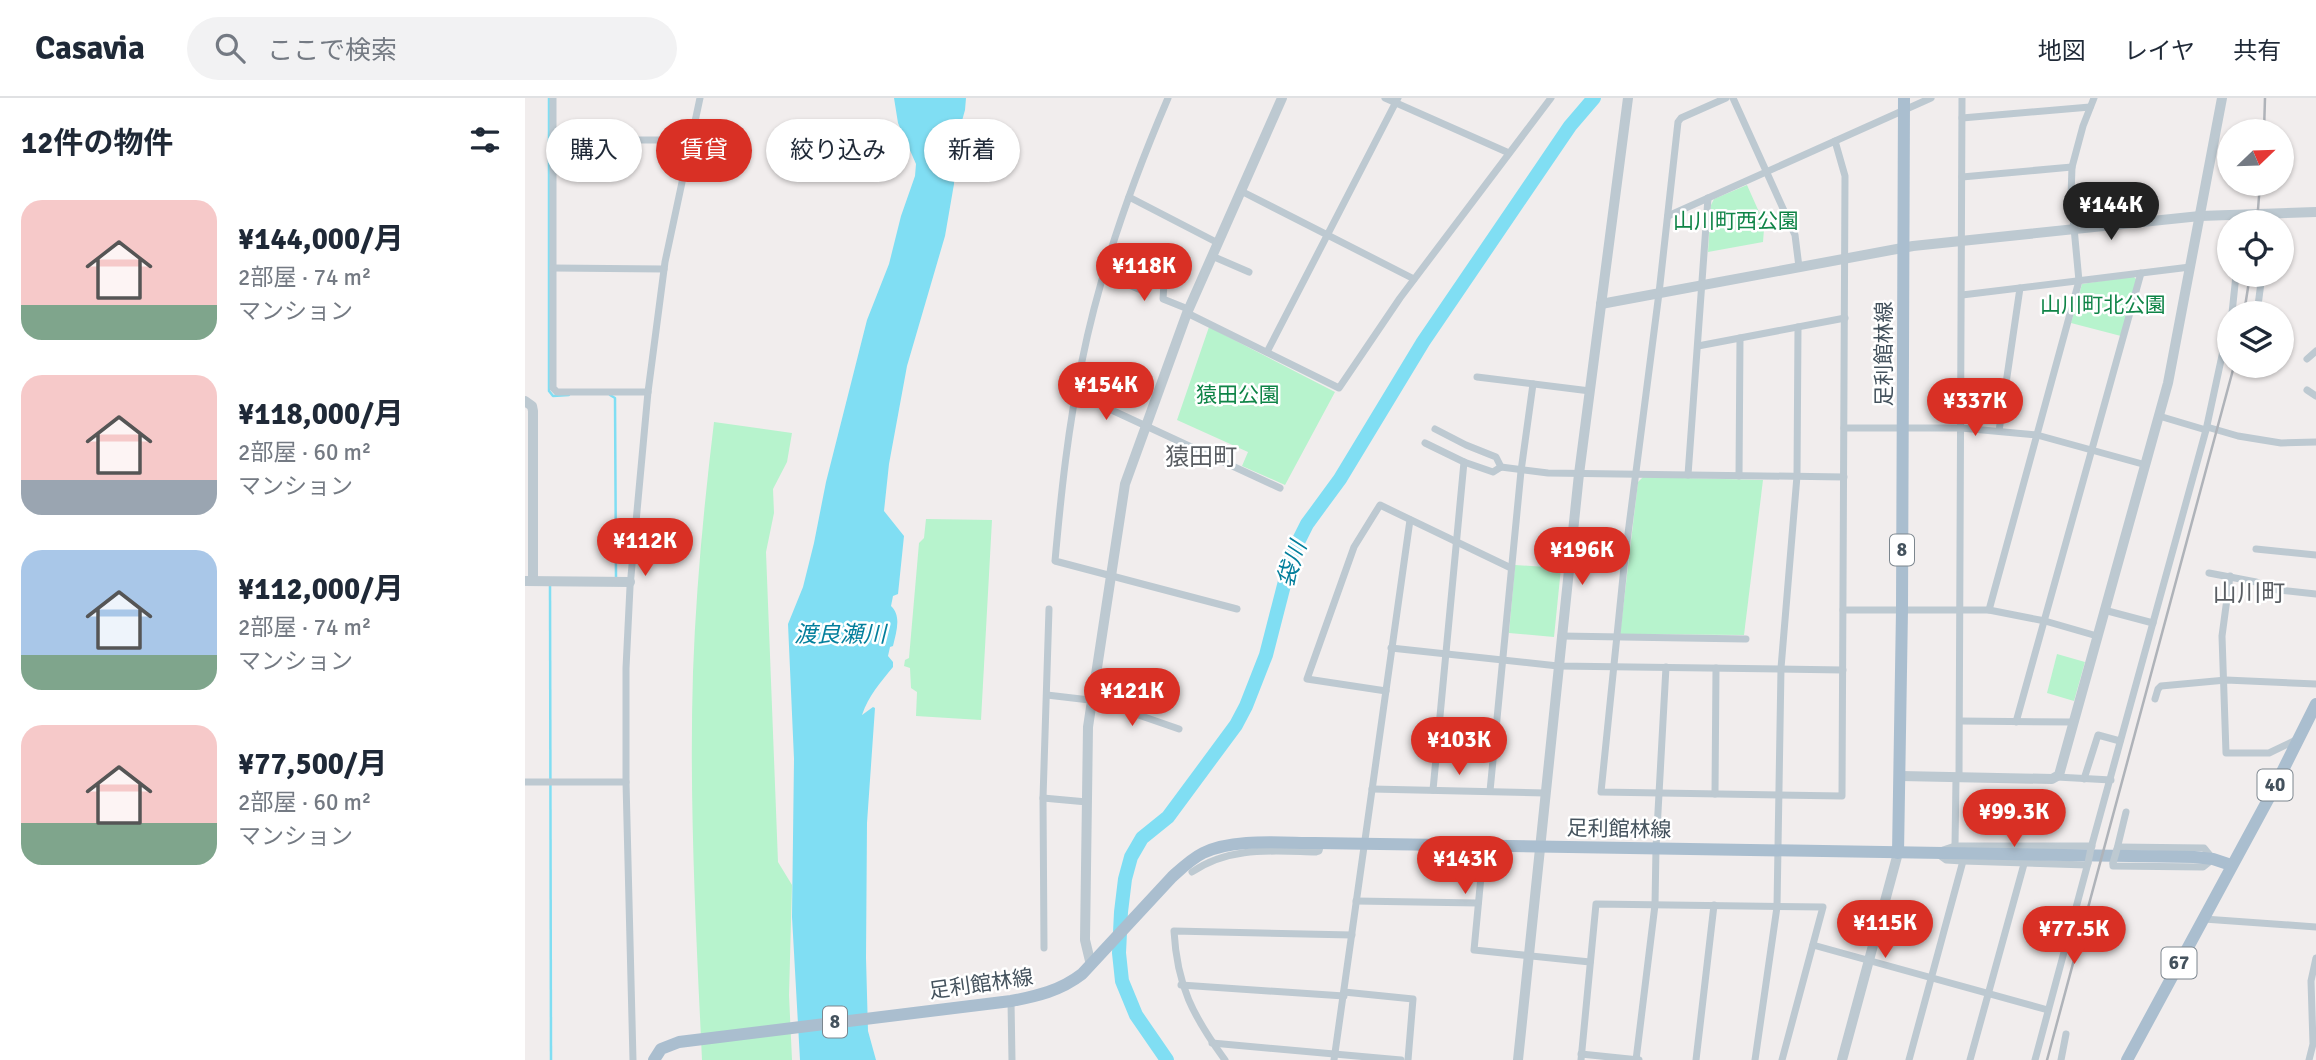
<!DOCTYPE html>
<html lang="ja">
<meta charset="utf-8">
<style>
body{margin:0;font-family:Signika,"Noto Sans JP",sans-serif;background:#f2f2f3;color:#1f2937;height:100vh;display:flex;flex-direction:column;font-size:26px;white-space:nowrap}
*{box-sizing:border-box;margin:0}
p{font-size:23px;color:#747a83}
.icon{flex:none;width:38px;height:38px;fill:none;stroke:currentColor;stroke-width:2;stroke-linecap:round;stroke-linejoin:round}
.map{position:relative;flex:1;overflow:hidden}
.panel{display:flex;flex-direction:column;background:#fff;width:525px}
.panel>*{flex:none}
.guide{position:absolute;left:21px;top:21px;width:665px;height:63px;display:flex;gap:14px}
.needle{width:46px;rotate:67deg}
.fabs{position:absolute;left:1692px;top:21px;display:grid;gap:14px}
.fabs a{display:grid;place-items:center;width:77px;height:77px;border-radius:50%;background:#fff;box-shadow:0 2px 5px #0004;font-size:35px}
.price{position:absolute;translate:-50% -60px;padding:0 16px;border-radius:24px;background:#d93025;color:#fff;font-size:23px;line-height:46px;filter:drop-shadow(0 2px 4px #0008)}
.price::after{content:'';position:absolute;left:50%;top:42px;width:21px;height:16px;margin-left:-10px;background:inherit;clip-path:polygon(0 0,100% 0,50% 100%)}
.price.selected{background:#222;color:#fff}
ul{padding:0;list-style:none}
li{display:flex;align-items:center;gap:21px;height:175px;padding:0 21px}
li span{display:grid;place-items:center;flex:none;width:196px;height:140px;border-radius:21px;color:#555}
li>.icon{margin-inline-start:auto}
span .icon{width:84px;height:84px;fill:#fffc;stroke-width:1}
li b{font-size:30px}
h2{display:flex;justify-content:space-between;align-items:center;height:84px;padding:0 21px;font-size:30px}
.tag{padding:0 24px;border-radius:32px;background:#fff;box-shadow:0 2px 5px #0004;font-size:24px;line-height:63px}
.tag.selected{background:#d93025;color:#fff}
header{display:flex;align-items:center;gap:42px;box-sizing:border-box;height:98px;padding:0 35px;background:#fff;border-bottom:2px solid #e0e1e3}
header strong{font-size:33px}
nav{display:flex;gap:38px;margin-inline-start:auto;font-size:24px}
.search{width:490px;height:63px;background:#f2f2f3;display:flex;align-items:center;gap:18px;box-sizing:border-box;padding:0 24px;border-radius:38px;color:#747a83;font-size:26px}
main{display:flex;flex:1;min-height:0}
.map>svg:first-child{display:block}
</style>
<header>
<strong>Casavia</strong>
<div class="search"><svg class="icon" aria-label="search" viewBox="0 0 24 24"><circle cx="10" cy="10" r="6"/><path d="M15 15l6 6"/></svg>ここで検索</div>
<nav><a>地図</a><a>レイヤ</a><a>共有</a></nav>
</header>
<main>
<section class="panel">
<h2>12件の物件<svg class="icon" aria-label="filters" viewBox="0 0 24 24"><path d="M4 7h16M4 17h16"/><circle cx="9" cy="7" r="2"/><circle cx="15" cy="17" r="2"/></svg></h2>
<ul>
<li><span style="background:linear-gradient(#f6c9c9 75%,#7fa58c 0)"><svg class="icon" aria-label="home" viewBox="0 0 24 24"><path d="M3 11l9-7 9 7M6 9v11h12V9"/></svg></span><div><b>¥144,000/月</b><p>2部屋 · 74 m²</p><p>マンション</p></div></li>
<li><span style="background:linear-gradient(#f6c9c9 75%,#9aa5b1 0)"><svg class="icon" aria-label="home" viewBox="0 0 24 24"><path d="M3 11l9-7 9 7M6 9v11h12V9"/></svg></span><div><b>¥118,000/月</b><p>2部屋 · 60 m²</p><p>マンション</p></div></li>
<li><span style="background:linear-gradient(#a9c7e8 75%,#7fa58c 0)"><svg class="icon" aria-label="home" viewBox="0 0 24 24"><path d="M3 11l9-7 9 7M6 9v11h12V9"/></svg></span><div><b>¥112,000/月</b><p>2部屋 · 74 m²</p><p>マンション</p></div></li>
<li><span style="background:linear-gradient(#f6c9c9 70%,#7fa58c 0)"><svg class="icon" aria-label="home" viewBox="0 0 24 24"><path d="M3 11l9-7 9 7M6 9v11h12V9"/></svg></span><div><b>¥77,500/月</b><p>2部屋 · 60 m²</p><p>マンション</p></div></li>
</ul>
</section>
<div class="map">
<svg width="1791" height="962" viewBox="0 0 1791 962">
<rect width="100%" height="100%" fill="#f1eded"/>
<g fill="#b7f3cd">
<polygon points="1222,87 1234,114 1240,118 1238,144 1183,154 1186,107 1189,101"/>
<polygon points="1608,178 1612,182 1596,238 1546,225 1557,186"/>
<polygon points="684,229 810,294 760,387 717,368 723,354 652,322"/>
<path d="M 189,324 L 267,335 L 262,364 L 248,391 L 249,415 L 241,454 L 253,764 L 267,787 L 264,897 L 267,962 L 177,962 C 171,833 164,703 168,574 C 171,490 179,407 189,324 Z"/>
<polygon points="1118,379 1238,382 1219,537 1095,536 1113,384"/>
<polygon points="401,421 467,422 456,622 391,618 392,594 386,590 385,570 379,568 380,562 384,560 394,445 399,440"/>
<polygon points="990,467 1036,470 1029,539 984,535"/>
<polygon points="1532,556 1560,564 1549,603 1522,595"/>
</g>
<path fill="#80def3" d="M 369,0 L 441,0 L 440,12 L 428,55 L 429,86 L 420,138 L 382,268 L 364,366 L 359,413 L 379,438 L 373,496 L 368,498 L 366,508 C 377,518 371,535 368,548 L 365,549 L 363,558 L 368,564 L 368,569 C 355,585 344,597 337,617 L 348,609 L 350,610 L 342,725 L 341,860 L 343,933 L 351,962 L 275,962 L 267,819 L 269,661 L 263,526 L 278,489 L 289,445 L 301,384 L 342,222 L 364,166 L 376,118 L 390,78 L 391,66 L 373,25 Z"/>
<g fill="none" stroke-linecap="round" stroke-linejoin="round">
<g stroke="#80def3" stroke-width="2.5">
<polyline points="24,0 24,293 28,298 44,297"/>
<polyline points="85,297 90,300 91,479"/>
<polyline points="25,488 26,962"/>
</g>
<polyline stroke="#80def3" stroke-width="14" points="642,962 611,917 597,883 594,855 596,814 600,781 606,759 617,740 643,719 711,627 721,608 741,557 767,456 782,426 815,381 898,244 1045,28 1069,0"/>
<g stroke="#bdc9d1" stroke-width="7">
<polyline points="28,0 28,290 32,294 123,294"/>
<path d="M 643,0 C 607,84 575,173 557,263 C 543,329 536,396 530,463 L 712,511"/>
<polyline points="860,0 984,55"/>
<polyline points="1201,0 1156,20 1153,24 1134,195 1100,459 1076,694 1317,698 1320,78 1310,43"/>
<polyline points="1208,0 1270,137 1274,169"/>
<polyline points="1437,20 1565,9"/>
<polyline points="28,42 139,42 164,46"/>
<polyline points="1437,79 1547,69"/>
<polyline points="716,93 889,181"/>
<polyline points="604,99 693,145"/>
<polyline points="1143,118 1406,0"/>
<polyline points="687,158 724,174"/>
<polyline points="28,170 139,171"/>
<polyline points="580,177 616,192 620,183 639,185 638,201 663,211"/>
<polyline points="1437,197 1665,169"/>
<polyline points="662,215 814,290 875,200 1026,0"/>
<polyline points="1707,215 1711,177"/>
<polyline points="1732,215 1737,177"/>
<polyline points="1173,248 1320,220"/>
<polyline points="742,254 873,0"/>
<polyline points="1782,261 1791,253"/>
<polyline points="952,279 1065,293"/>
<polyline points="1782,292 1791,298"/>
<polyline points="552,296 755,390"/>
<polyline points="1634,318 1681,332"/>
<polyline points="1682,329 1713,338 1756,345 1791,344"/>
<polyline points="1319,330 1436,330 1512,337 1621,367"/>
<polyline points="910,331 941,347 971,359 976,369"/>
<polyline points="1474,333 1495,190"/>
<polyline points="900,345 939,364 968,374 976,369 1023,375 1319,379"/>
<polyline points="1163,377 1183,100"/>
<polyline points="1214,378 1215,240"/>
<polyline points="1731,451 1791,457"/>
<polyline points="1684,475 1731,484 1745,491 1791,496"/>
<polyline points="1705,478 1697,538 1701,655 1744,655 1771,642"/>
<polyline points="1318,512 1464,512 1520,523 1572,538"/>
<polyline points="1464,512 1554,183 1546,98 1547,69 1558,28 1569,0"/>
<polyline points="1579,512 1628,525"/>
<polyline points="1036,538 1221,541"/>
<polyline points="866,550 1033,568 1318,572"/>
<polyline points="861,593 782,581 829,449 855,407 986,470"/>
<polyline points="522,597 573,603 654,631"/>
<polyline points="1630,601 1633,591 1636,588 1701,582 1791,586"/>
<polyline points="1435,623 1548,624"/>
<polyline points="1491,624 1616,175"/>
<polyline points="1532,679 1586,682"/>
<polyline points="1434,680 1437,0"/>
<polyline points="1559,681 1573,637 1595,643"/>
<polyline points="0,684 101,684"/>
<polyline points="847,691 1020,695"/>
<polyline points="908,692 939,364"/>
<polyline points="965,693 996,373 1008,286"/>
<polyline points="1190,696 1191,570"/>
<polyline points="518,700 562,704"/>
<polyline points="959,747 949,852 1065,864"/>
<polyline points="1430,748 1431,680"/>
<polyline points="1566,750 1681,332 1704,225"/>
<polyline points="1592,751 1601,714"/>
<polyline points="1418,752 1430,748 1567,748"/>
<polyline points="1414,757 1421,762 1438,763 1562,767"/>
<polyline points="1588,765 1588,768 1678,769 1688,761 1679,750 1593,749"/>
<path d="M 667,774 C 704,748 747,753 791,754 L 794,753 L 796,745"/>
<polyline points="831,803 953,805"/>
<polyline points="1679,821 1791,829"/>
<polyline points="1288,847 1523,912"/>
<polyline points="519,850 518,700 524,511"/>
<polyline points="656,887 819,898"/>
<polyline points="819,894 888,901 883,962"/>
<polyline points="486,903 487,962"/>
<polyline points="687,945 876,962"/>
<polyline points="1056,956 1114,962"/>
<polyline points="108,962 101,684 101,570 105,489 123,294 140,164 175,0"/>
<path d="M 700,962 C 668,918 652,888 649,833 L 827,837"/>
<polyline points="809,962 885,422"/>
<polyline points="1056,962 1071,806 1298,809 1257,962"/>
<polyline points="1111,962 1130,807 1131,750 1141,569"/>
<polyline points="1171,962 1189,807"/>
<polyline points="1230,962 1252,809 1256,570 1272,378 1273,229"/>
<polyline points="1384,962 1438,763"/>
<polyline points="1445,962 1499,766"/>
<polyline points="1510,962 1563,765"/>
<polyline points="1536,962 1541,936"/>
<polyline points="1784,962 1788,946 1786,883 1791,860"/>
</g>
<g stroke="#bdc9d1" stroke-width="10">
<polyline points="1076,206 1388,148 1675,118 1791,114"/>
<polyline points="0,303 7,308 8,313 8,483"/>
<polyline points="0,483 105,484"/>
<polyline points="1376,678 1527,681 1534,677 1643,285 1697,0"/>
<polyline points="566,867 560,842 563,629 600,386 662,215 757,0"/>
<polyline points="993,962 1054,376 1103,0"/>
<polyline points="1317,962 1373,755"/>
</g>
<g stroke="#aabecf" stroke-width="12">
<polyline points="1373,755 1377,512 1379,0"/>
<path d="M 129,962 L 136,951 L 154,944 L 486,903 C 512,898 535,893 557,876 L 647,779 C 657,770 666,761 678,755 C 708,740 757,745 790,745 L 1669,759 L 1688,761 L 1706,767"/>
<polyline points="1602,962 1745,698 1791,606"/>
</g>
<g stroke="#afb3b9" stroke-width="2.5">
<polyline points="1739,33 1740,0"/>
<polyline points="1732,124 1735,86"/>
<polyline points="1719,215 1725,177"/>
<polyline points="1522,962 1709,268"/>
</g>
<g stroke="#bdc9d1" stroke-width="7">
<polyline points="1563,765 1566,750"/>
<polyline points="1588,765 1592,751"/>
</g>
</g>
<g text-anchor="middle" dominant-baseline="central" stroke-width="5" stroke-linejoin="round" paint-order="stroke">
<g fill="#fff" stroke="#7c868e" stroke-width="2">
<rect x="1365" y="436.5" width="24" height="31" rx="5"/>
<rect x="1732.5" y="671.5" width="35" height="31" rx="5"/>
<rect x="1636.5" y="849.5" width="35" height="31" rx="5"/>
<rect x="298" y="908.5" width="24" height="31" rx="5"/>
</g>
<g font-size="19" font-weight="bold" fill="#44525d">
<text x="1377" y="452">8</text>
<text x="1750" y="687">40</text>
<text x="1654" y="865">67</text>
<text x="310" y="924">8</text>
</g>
<g font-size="21" fill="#0f8447" stroke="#fff">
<text x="1211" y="123">山川町西公園</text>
<text x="1578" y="207">山川町北公園</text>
<text x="713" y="297">猿田公園</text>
</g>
<g font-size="21" fill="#44525d" stroke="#fff">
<text transform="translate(1359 256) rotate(-90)">足利館林線</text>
<text transform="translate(1094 731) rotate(1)">足利館林線</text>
<text transform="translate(456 886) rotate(-8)">足利館林線</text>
</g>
<g font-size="23" font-style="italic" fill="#037f9c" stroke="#fff">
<text transform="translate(767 466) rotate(-71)">袋川</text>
<text x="315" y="536">渡良瀬川</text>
</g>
<g font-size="24" fill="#5a5e63" stroke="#fff">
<text x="676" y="359">猿田町</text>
<text x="1724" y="495">山川町</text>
</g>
</g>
</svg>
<div class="fabs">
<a><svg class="needle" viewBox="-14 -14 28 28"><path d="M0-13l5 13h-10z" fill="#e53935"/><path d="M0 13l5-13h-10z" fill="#747a83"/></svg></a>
<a><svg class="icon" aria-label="locate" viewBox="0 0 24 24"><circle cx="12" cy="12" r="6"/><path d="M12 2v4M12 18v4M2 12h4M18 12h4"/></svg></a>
<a><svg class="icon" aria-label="layers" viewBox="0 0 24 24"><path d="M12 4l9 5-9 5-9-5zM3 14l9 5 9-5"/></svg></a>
</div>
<b class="price selected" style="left:1586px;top:144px">¥144K</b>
<b class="price" style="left:619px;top:205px">¥118K</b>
<b class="price" style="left:581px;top:324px">¥154K</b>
<b class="price" style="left:1450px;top:340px">¥337K</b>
<b class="price" style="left:120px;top:480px">¥112K</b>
<b class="price" style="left:1057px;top:489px">¥196K</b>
<b class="price" style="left:607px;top:630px">¥121K</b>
<b class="price" style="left:934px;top:679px">¥103K</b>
<b class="price" style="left:1489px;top:751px">¥99.3K</b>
<b class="price" style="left:940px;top:798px">¥143K</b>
<b class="price" style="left:1360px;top:862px">¥115K</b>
<b class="price" style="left:1549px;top:868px">¥77.5K</b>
<div class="guide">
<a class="tag">購入</a>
<a class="tag selected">賃貸</a>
<a class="tag">絞り込み</a>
<a class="tag">新着</a>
</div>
</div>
</main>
